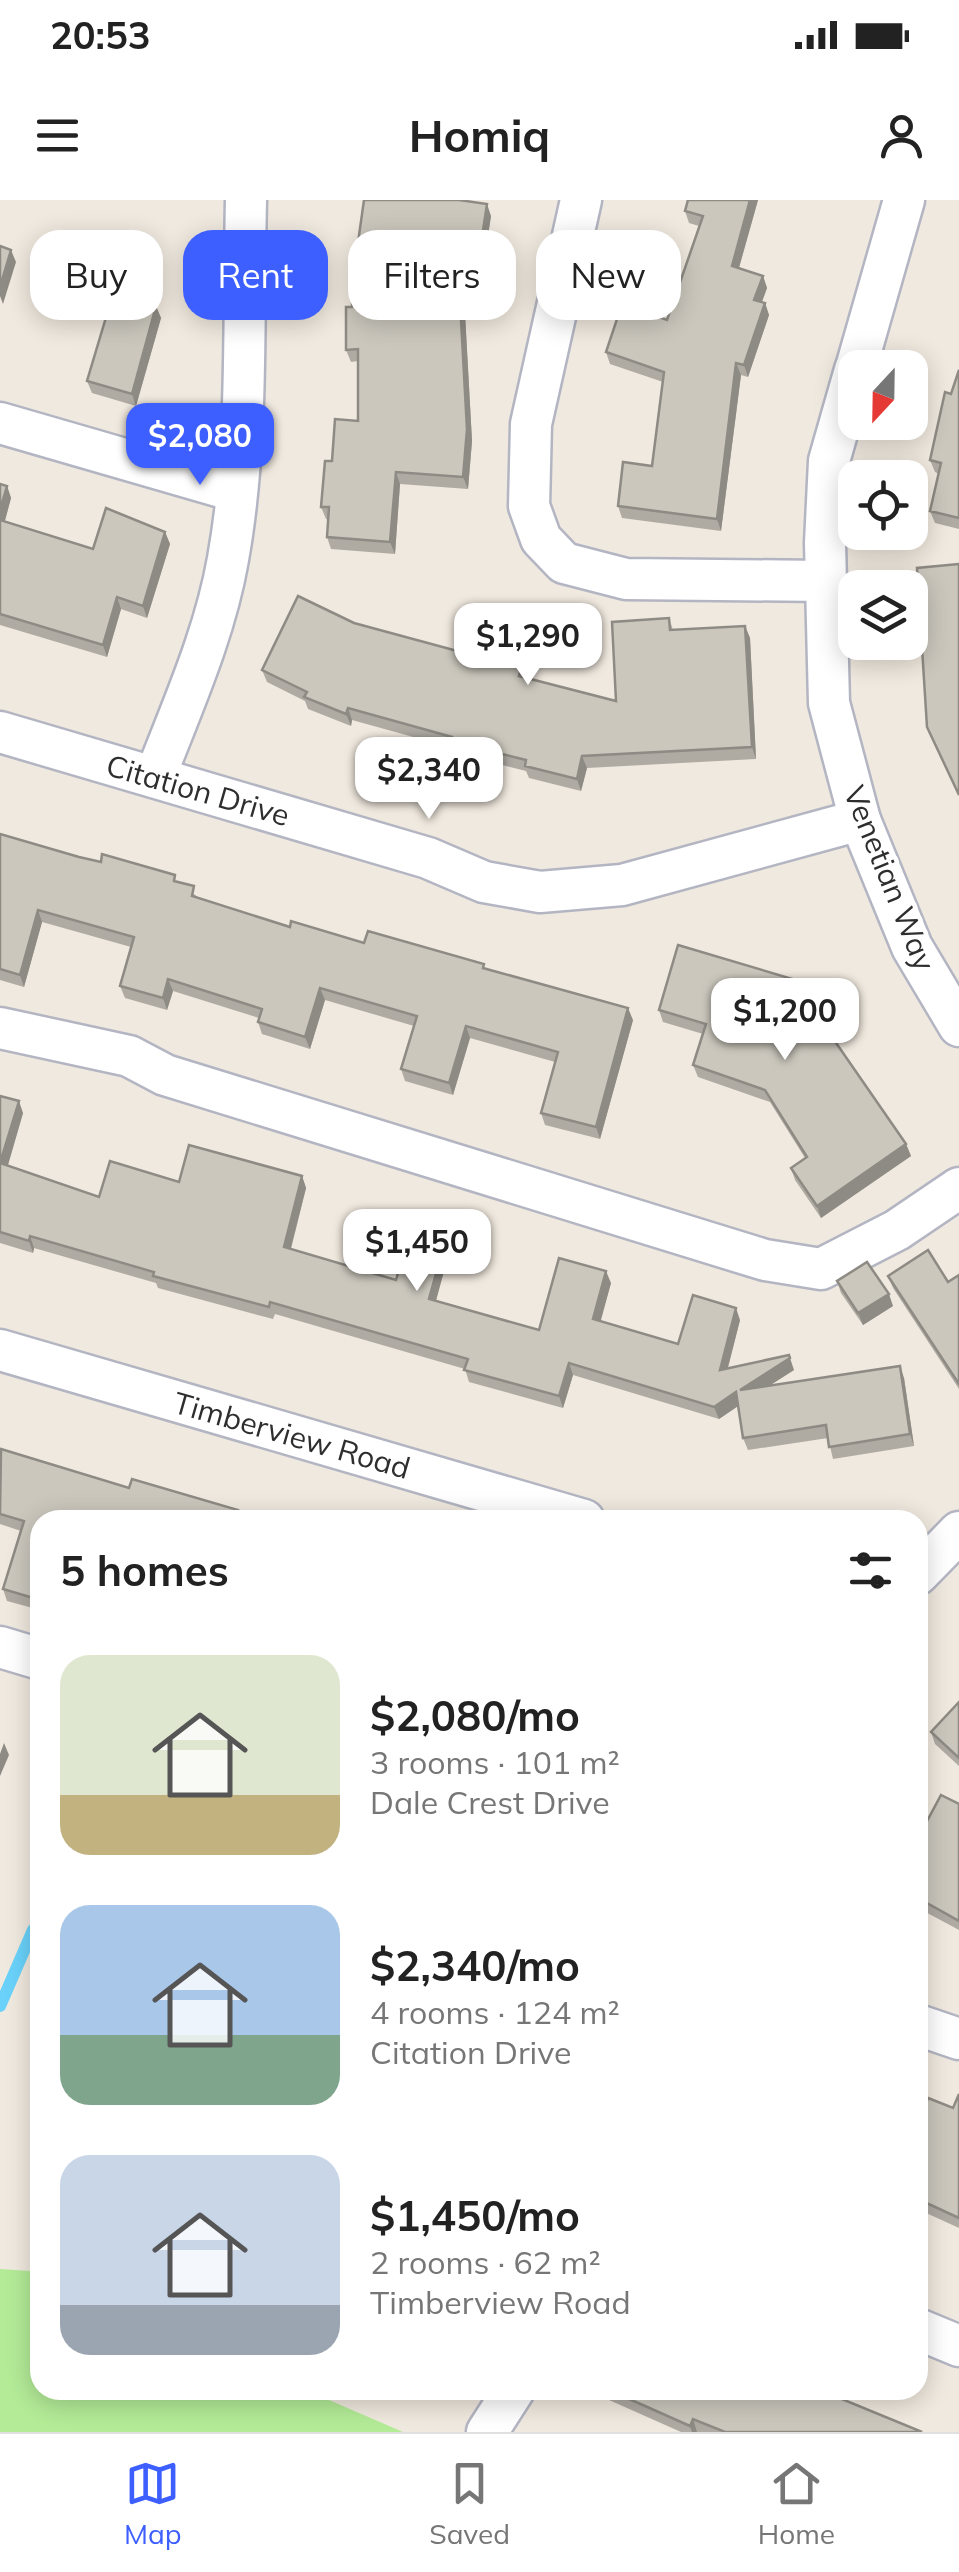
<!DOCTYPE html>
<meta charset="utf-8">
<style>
body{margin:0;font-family:Mulish,sans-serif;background:#f6f6f6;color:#222;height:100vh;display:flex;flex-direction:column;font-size:38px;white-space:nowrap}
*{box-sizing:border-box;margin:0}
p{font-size:32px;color:#767676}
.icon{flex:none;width:55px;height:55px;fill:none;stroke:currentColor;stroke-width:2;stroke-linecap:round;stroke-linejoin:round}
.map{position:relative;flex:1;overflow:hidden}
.sheet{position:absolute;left:30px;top:1310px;width:898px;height:890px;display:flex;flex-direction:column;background:#fff;border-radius:30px;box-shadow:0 5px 25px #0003}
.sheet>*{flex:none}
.hud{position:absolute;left:30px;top:30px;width:900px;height:90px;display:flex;gap:20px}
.needle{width:65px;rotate:202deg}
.buttons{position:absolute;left:838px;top:150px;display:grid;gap:20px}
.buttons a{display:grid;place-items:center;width:90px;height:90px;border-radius:20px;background:#fff;box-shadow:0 5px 25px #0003;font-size:50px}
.price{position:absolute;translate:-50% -85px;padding:0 22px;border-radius:20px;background:#fff;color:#222;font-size:32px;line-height:65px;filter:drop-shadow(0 2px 5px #0008)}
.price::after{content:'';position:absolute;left:50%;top:60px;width:30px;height:22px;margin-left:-15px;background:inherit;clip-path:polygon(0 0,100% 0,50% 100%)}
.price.active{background:#3d5fff;color:#fff}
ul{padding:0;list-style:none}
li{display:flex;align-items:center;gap:30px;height:250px;padding:0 30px}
li span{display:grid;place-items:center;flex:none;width:280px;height:200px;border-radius:30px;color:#555}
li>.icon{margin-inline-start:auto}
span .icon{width:120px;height:120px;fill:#fffc;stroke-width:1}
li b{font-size:42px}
h2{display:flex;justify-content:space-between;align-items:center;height:120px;padding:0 30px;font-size:42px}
.pill{padding:0 35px;border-radius:30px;background:#fff;box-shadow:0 5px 25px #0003;font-size:35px;line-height:90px}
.pill.active{background:#3d5fff;color:#fff}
.status{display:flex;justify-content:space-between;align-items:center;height:70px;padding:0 50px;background:#fff;direction:ltr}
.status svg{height:28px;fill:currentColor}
header{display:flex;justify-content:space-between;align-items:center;height:130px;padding:0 30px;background:#fff;font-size:45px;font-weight:700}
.menu{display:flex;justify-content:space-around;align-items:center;height:140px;border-top:2px solid #e0e0e0;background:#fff;font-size:28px;color:#767676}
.menu a{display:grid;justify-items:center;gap:5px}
.menu .active{color:#3d5fff}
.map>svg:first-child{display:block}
</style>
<div class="status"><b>20:53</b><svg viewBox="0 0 49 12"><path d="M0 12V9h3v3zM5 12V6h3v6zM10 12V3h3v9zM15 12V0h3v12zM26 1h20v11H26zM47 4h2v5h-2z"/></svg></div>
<header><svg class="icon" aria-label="menu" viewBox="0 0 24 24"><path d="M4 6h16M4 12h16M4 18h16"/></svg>Homiq<svg class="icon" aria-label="person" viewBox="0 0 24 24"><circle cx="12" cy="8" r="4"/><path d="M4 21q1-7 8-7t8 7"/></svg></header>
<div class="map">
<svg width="959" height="2232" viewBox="0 0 959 2232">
<rect width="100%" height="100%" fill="#f0e9df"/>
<polygon fill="#b3eb97" points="0,2069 30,2071 40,2075 40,2190 306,2190 403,2232 0,2232"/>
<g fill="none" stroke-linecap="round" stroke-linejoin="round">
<polyline stroke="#6ad2fa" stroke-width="12" points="0,1806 33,1730 40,1723"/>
<g stroke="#b3b5c2" stroke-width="45">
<g id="minor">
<polyline points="581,0 531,224 529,306 541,339 564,363 626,379 826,381"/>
<polyline points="856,168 904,0"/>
<polyline points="855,170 829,261 825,343 829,503 860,620 912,747 959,826"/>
<polyline points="0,223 235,291"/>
<polyline points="0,532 428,658 484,682 540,692 622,685 860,620"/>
<path d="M 155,577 C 182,507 215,434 228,359 C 249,242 243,118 246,0"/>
<polyline points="0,828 129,856 165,875 765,1060 821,1069 897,1030 959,988"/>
<polyline points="0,1150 584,1320"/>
<polyline points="918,1374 959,1332"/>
<polyline points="0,1447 40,1459"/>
<polyline points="918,1825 959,1839"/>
<polyline points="918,2129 959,2146"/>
<polyline points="487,2232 514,2190"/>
</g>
</g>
<use href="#minor" stroke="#fff" stroke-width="40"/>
</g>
<g fill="#afaba3">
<polygon points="364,0 465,0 491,16 484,62 462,59 472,241 468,289 400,284 395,354 331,349 327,337 328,319 326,319 321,307 332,261 358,221 358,161 351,162 346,150"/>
<polygon points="686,0 758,0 739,68 763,76 767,88 762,102 765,103 769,115 748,177 741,175 721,331 622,318 618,306 652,266 663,182 610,164 606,152 667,120 699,26 689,23 685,11 688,1"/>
<polygon points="156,106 161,118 136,206 92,193 87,181"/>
<polygon points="959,170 959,329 935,323 930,311 939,274 935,272 930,260"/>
<polygon points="0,284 7,286 11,298 5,321 93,349 165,332 170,344 147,418 121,409 107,457 0,425"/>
<polygon points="669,418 673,430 745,426 750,438 756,559 587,568 581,591 529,578 526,571 455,553 453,548 352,520 351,526 308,509 305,501 267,482 262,470 354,423 472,455 529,435 534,447 526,478 616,501"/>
<polygon points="0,634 79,657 178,682 199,698 290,727 485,769 633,820 600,939 545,925 541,913 555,862 470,838 453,895 405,881 401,869 414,826 325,800 310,849 262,834 258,822 259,818 173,791 167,810 125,798 120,786 131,747 42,722 24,787 0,780"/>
<polygon points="833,791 837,803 828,832 906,944 911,956 821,1018 795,980 791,968 805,958 770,902 698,877 693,865 703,834 663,822 659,810"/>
<polygon points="0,896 23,913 8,965 99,997 179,982 302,976 306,988 291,1049 396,1080 443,1048 447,1060 436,1101 539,1130 611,1083 600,1121 678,1144 740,1120 728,1168 794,1170 770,1185 904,1178 914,1246 833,1259 828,1238 748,1250 743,1238 738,1206 719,1219 573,1175 563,1208 469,1182 465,1169 275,1114 273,1119 158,1088 156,1083 34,1048 33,1053 0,1043"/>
<polygon points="959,1075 959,1189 893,1088 888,1076 948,1082"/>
<polygon points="837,1081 893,1106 863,1125 841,1093"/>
<polygon points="0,1251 129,1288 238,1310 242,1320 40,1320 40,1410 7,1401 3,1389 21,1331 0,1324"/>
<polygon points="959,1502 959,1566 935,1544 931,1532"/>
<polygon points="959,1604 959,1730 918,1708 918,1638"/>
<polygon points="959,1894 959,2028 924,2012 920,2021 918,2020 918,1924 953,1908"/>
<polygon points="605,2190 820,2190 922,2232 681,2232 609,2200"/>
</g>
<g fill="#8e8b84">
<polygon points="750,0 758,0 736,78 732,66"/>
<polygon points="487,4 491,16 484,62 480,50"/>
<polygon points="457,47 462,59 472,241 468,289 463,277"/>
<polygon points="11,50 16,62 3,104 0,96 0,87"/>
<polygon points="763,76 767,88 758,112 754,100"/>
<polygon points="765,103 769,115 748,177 744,165"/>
<polygon points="156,106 161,118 136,206 132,194"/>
<polygon points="736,163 741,175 721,331 717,319"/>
<polygon points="396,272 400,284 395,354 390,342"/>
<polygon points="7,286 11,298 2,331 0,326 0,310"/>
<polygon points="165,332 170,344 147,418 143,406"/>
<polygon points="117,397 121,409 107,457 103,445"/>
<polygon points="745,426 750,438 756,559 752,547"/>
<polygon points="529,435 534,447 523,488 519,476"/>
<polygon points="348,508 352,520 351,526 346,514"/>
<polygon points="582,556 587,568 581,591 577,579"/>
<polygon points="38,710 42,722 24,787 20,775"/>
<polygon points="168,779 173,791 167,810 163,798"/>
<polygon points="320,788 325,800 310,849 305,837"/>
<polygon points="833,791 837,803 827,836 823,824"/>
<polygon points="628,808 633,820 600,939 596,927"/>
<polygon points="466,826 470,838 453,895 449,883"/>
<polygon points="19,901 23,913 5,975 0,963"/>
<polygon points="906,944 911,956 821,1018 817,1006"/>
<polygon points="302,976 306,988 288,1059 284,1047"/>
<polygon points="30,1036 34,1048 33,1053 29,1041"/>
<polygon points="443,1048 447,1060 433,1111 429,1099"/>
<polygon points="606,1071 611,1083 598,1131 593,1119"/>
<polygon points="889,1094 893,1106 863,1125 858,1113"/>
<polygon points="736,1108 740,1120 724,1182 720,1170"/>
<polygon points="790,1158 794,1170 744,1202 740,1190"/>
<polygon points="569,1163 573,1175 563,1208 559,1196"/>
<polygon points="900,1166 904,1178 914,1246 910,1234"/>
<polygon points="736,1192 741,1204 719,1219 714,1207"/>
<polygon points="4,1543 9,1555 0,1576 0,1554"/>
<polygon points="920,2000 924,2012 920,2021 918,2014 918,2005"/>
<polygon points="693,2219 697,2232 692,2232 690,2226"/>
</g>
<g fill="#cbc7bd" stroke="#8e8b84" stroke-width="2.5">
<polygon points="364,0 459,0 487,4 480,50 457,47 467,229 463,277 396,272 390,342 327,337 329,307 321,307 325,261 332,261 335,219 358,221 358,149 346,150 346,107 352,107 352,85"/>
<polygon points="688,0 750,0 732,66 763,76 754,100 765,103 744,165 736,163 717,319 618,306 623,262 652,266 664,172 606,152 622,104 667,120 703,16 685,11"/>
<polygon points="0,46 11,50 0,87"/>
<polygon points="113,94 156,106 132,194 87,181"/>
<polygon points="959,170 959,318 930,311 941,263 930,260 945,192 951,194"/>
<polygon points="0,284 7,286 0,310"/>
<polygon points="106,308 165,332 143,406 117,397 103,445 0,414 0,320 93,349"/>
<polygon points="959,364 959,595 927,527 917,368"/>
<polygon points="298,396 354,423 472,455 481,423 529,435 519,476 616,501 612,422 669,418 670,430 745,426 752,547 582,556 577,579 525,566 526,560 451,541 452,537 348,508 346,514 304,497 307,492 262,470"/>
<polygon points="0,634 79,657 101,662 102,654 175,675 174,681 194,686 192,696 290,727 291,721 364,743 368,731 484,764 483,768 628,808 596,927 541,913 558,852 466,826 449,883 401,869 417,816 320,788 305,837 258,822 262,809 168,779 163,798 120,786 134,737 38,710 20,775 0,769"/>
<polygon points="678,745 833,791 823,824 906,944 817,1006 791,968 807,957 765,890 693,865 706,824 659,810"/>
<polygon points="0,896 19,901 0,963 99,997 110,961 179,982 189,945 302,976 284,1047 396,1080 408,1038 443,1048 429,1099 539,1130 559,1058 606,1071 593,1119 678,1144 693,1095 736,1108 720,1170 789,1155 790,1158 740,1190 900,1166 910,1234 829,1247 826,1225 743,1238 736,1192 714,1207 569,1163 559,1196 464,1170 468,1159 270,1102 269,1107 153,1076 154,1072 30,1036 29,1041 0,1032"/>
<polygon points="928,1050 948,1082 959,1075 959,1184 888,1076"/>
<polygon points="867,1062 889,1094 858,1113 837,1081"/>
<polygon points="1,1249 129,1288 132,1279 238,1310 235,1320 40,1320 40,1400 3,1389 24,1321 0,1314"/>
<polygon points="959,1502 959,1558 931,1532"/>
<polygon points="941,1595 959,1604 959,1721 918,1698 918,1638"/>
<polygon points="959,1894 959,2018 920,2000 918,2005 918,1924 928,1898 953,1908"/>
<polygon points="609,2190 820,2190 922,2232 725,2232 693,2219 690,2226"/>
</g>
<g text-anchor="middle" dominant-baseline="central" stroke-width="9" stroke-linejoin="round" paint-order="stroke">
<g font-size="30" fill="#2e2e2e" stroke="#fff">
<text transform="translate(198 590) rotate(16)">Citation Drive</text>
<text transform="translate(890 678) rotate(68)">Venetian Way</text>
<text transform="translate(292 1235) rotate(16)">Timberview Road</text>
</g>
</g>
</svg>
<div class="buttons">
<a><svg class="needle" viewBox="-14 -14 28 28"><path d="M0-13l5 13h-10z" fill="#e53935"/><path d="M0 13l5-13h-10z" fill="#767676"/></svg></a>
<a><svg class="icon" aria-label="locate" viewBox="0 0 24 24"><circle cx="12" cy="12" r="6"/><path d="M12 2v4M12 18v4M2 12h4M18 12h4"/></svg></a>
<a><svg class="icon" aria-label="layers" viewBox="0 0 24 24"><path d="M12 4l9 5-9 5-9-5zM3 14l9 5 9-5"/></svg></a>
</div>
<b class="price active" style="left:200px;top:288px">$2,080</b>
<b class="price" style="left:528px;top:488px">$1,290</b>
<b class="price" style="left:429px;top:622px">$2,340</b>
<b class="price" style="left:785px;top:863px">$1,200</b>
<b class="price" style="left:417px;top:1094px">$1,450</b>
<div class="hud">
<a class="pill">Buy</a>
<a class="pill active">Rent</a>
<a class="pill">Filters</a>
<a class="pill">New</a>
</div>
<section class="sheet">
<h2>5 homes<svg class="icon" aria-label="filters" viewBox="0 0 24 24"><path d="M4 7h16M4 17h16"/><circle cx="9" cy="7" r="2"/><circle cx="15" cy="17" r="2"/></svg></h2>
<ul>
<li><span style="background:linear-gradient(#dfe7d0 70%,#c2b280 0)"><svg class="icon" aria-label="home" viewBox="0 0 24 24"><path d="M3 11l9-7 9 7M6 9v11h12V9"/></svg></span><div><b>$2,080/mo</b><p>3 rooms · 101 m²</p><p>Dale Crest Drive</p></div></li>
<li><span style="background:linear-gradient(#a9c7e8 65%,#7fa58c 0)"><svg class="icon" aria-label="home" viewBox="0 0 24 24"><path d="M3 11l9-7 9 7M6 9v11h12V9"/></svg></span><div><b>$2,340/mo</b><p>4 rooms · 124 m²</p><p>Citation Drive</p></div></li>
<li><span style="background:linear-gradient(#c9d6e8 75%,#9aa5b1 0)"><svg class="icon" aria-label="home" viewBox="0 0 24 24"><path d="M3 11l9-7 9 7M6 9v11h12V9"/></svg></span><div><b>$1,450/mo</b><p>2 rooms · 62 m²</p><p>Timberview Road</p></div></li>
</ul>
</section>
</div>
<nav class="menu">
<a class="active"><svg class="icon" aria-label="map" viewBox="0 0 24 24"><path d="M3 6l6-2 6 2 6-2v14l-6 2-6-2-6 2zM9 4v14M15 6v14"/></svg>Map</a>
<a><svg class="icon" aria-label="saved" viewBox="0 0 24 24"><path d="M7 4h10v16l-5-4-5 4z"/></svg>Saved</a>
<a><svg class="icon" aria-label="home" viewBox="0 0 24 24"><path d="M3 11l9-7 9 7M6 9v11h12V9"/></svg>Home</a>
</nav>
